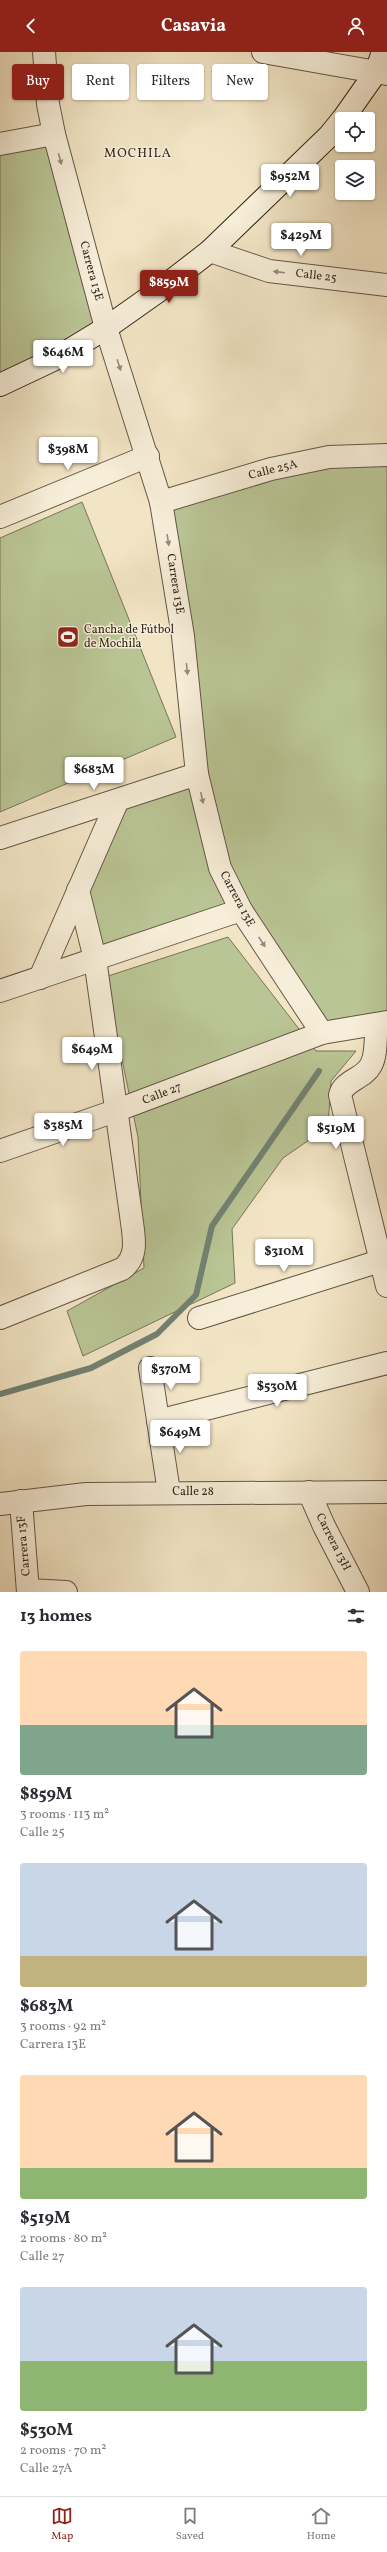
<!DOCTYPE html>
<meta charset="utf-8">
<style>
body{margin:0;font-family:Vollkorn,serif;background:#f2f2f3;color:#2b2b33;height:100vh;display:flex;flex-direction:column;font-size:15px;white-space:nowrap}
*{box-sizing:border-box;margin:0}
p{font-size:13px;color:#7c7c81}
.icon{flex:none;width:22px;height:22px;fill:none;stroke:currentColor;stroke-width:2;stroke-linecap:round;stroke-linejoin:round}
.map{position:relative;height:1540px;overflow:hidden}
.sheet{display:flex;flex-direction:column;background:#fff;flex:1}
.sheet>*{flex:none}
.hud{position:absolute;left:12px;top:12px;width:363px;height:36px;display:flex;gap:8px}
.controls{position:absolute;left:335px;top:60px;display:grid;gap:8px}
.controls a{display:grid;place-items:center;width:40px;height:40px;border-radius:4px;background:#fff;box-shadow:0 1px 3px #0004;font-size:20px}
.price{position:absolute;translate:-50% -34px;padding:0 9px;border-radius:4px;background:#fff;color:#222;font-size:13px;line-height:26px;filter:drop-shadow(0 1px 2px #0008)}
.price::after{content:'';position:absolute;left:50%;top:24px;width:12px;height:9px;margin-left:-6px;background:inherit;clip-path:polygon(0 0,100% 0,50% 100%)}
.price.current{background:#8f2418;color:#fff}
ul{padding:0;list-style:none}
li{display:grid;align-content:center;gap:8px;height:212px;padding:0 20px}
li span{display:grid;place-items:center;height:124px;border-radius:4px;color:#555}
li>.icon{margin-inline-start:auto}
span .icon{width:72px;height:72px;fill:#fffc;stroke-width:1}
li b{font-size:17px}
h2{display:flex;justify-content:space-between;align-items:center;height:48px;padding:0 20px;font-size:17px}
.pill{padding:0 14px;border-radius:4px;background:#fff;box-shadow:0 1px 3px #0004;font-size:14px;line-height:36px}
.pill.current{background:#8f2418;color:#fff}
header{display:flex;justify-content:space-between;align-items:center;height:52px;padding:0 20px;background:#8f2418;color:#fff;font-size:18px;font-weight:700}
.dock{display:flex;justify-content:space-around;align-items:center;height:56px;border-top:1px solid #e1e1e2;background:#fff;font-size:11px;color:#7c7c81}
.dock a{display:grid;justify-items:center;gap:2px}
.dock .current{color:#8f2418}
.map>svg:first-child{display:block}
</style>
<header><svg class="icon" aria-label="back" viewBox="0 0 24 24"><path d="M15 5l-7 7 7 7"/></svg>Casavia<svg class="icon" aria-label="person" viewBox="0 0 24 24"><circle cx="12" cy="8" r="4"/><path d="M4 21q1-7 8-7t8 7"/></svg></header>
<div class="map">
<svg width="387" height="1540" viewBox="0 0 387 1540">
<rect width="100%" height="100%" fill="#f2e5c5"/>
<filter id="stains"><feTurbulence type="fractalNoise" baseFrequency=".005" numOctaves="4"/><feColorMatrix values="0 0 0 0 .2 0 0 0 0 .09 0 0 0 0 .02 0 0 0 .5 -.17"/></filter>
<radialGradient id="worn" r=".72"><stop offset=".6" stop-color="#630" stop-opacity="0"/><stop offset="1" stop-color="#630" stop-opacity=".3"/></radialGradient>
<g fill="#bac595" stroke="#767658">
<polygon points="54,82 106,276 0,331 0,94"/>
<polygon points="387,403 387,970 322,981 232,861 95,907 78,838 117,750 197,722 161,450"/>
<polygon points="82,450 176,685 0,760 0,486"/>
<polygon points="228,885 316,999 356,999 331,1029 328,1075 283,1106 232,1177 235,1231 83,1304 67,1259 144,1216 138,1085 105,925"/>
</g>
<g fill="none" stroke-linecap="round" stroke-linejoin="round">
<polyline stroke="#728273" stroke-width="6" points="0,1342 91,1316 157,1282 196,1243 212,1174 319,1019"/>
<g stroke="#635646" stroke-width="24">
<g id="street">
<polyline points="44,0 48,52 54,82 106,276 161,450 183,584 197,722 220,816 241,858 322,981"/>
<polyline points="263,0 387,22"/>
<polyline points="0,92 54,82"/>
<polyline points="210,199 269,219 387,233"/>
<polyline points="161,450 271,417 329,405 387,403"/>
<polyline points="0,465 148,404"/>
<polyline points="0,786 197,722"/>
<polyline points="40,926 117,750"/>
<polyline points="0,939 241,858"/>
<path d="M 377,972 C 375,984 377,1003 371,1013 C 364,1027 344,1028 340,1043 L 387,1234"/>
<polyline points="0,1099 115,1059 322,981 387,970"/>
<path d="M 0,1266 L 122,1217 C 140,1204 133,1182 131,1163 L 95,907 L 78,838"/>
<polyline points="199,1266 380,1209"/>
<polyline points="150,1316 169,1440"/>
<polyline points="158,1369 387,1311"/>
<polyline points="309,1440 324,1474 358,1540"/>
<polyline points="21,1449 28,1540"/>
<polyline points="0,1452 86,1442 387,1440"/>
<polyline points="28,1538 66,1540"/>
</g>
</g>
<g stroke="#33261b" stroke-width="24">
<g id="secondary">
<polyline points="343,67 376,20 383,0"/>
<polyline points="0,333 55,307 106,276 157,240 210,199 329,84 342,68"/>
</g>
</g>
<use href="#street" stroke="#f7eed9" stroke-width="22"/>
<use href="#secondary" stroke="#f7eed9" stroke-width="22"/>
</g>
<defs><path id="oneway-solid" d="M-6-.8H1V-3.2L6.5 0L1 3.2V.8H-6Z"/></defs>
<g fill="#958a7a">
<use href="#oneway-solid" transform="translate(60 107) rotate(75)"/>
<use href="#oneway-solid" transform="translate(279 220) rotate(-173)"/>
<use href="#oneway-solid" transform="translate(119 313) rotate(72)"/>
<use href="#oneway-solid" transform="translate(168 488) rotate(81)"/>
<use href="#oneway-solid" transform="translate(187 617) rotate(84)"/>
<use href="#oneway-solid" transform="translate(202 746) rotate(78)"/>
<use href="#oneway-solid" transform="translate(262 890) rotate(57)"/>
</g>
<defs>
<g id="stadium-square" transform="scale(1.15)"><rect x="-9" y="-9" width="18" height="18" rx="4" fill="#8f2418" stroke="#f7eed9"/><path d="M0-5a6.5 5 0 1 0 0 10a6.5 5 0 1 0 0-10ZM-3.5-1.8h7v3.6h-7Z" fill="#fff"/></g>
</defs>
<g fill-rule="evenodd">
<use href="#stadium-square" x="68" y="585"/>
</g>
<g text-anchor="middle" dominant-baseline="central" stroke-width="3" stroke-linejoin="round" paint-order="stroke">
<g font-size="12" fill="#33261b" stroke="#f7eed9">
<text transform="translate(91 219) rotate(75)">Carrera 13E</text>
<text transform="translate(316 224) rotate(7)">Calle 25</text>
<text transform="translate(273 418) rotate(-14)">Calle 25A</text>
<text transform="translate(175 532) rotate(81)">Carrera 13E</text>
<text transform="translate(237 847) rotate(62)">Carrera 13E</text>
<text transform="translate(162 1042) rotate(-21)">Calle 27</text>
<text x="193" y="1440">Calle 28</text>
<text transform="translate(333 1490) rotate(63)">Carrera 13H</text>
<text transform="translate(24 1494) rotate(-95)">Carrera 13F</text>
</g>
<g font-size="12" fill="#33261b" stroke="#f7eed9" text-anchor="start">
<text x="84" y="578">Cancha de Fútbol<tspan x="84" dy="14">de Mochila</tspan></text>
</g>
<g font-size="13" letter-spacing="1" fill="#33261b" stroke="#f7eed9">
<text x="138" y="102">MOCHILA</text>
</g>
</g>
<rect width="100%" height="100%" filter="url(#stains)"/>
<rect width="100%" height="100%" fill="url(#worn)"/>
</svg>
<div class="controls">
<a><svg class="icon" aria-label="locate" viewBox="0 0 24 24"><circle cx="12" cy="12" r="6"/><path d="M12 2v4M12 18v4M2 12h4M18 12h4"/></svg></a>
<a><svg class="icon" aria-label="layers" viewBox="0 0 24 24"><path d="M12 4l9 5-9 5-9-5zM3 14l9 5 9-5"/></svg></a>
</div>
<b class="price" style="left:290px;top:146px">$952M</b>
<b class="price" style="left:301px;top:205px">$429M</b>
<b class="price current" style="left:169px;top:252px">$859M</b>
<b class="price" style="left:63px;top:322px">$646M</b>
<b class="price" style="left:68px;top:419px">$398M</b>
<b class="price" style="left:94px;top:739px">$683M</b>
<b class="price" style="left:92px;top:1019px">$649M</b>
<b class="price" style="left:63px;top:1095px">$385M</b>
<b class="price" style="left:336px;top:1098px">$519M</b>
<b class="price" style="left:284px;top:1221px">$310M</b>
<b class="price" style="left:171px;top:1339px">$370M</b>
<b class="price" style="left:277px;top:1356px">$530M</b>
<b class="price" style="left:180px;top:1402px">$649M</b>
<div class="hud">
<a class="pill current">Buy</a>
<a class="pill">Rent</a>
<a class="pill">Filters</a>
<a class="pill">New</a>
</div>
</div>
<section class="sheet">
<h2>13 homes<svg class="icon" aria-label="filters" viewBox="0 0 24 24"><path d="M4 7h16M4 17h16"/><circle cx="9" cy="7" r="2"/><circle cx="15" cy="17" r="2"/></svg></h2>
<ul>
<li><span style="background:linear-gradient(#ffd9b3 60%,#7fa58c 0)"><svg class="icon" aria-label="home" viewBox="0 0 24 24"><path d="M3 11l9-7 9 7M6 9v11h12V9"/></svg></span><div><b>$859M</b><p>3 rooms · 113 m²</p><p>Calle 25</p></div></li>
<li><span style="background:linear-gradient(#c9d6e8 75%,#c2b280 0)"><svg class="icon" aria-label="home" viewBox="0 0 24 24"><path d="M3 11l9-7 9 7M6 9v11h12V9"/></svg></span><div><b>$683M</b><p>3 rooms · 92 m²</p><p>Carrera 13E</p></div></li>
<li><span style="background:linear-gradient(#ffd9b3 75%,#8fb573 0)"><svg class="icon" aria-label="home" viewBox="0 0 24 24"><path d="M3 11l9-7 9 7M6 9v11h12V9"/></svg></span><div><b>$519M</b><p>2 rooms · 80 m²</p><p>Calle 27</p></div></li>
<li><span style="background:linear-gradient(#c9d6e8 60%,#8fb573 0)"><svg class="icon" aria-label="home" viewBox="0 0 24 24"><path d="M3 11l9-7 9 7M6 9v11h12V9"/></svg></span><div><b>$530M</b><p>2 rooms · 70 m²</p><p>Calle 27A</p></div></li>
</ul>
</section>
<nav class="dock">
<a class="current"><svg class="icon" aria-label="map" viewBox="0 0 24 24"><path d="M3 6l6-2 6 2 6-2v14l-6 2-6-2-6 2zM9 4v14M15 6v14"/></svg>Map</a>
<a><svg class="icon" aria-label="saved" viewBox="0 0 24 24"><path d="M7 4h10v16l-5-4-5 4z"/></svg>Saved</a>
<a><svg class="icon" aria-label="home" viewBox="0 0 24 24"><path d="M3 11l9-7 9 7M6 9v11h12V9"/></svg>Home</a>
</nav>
